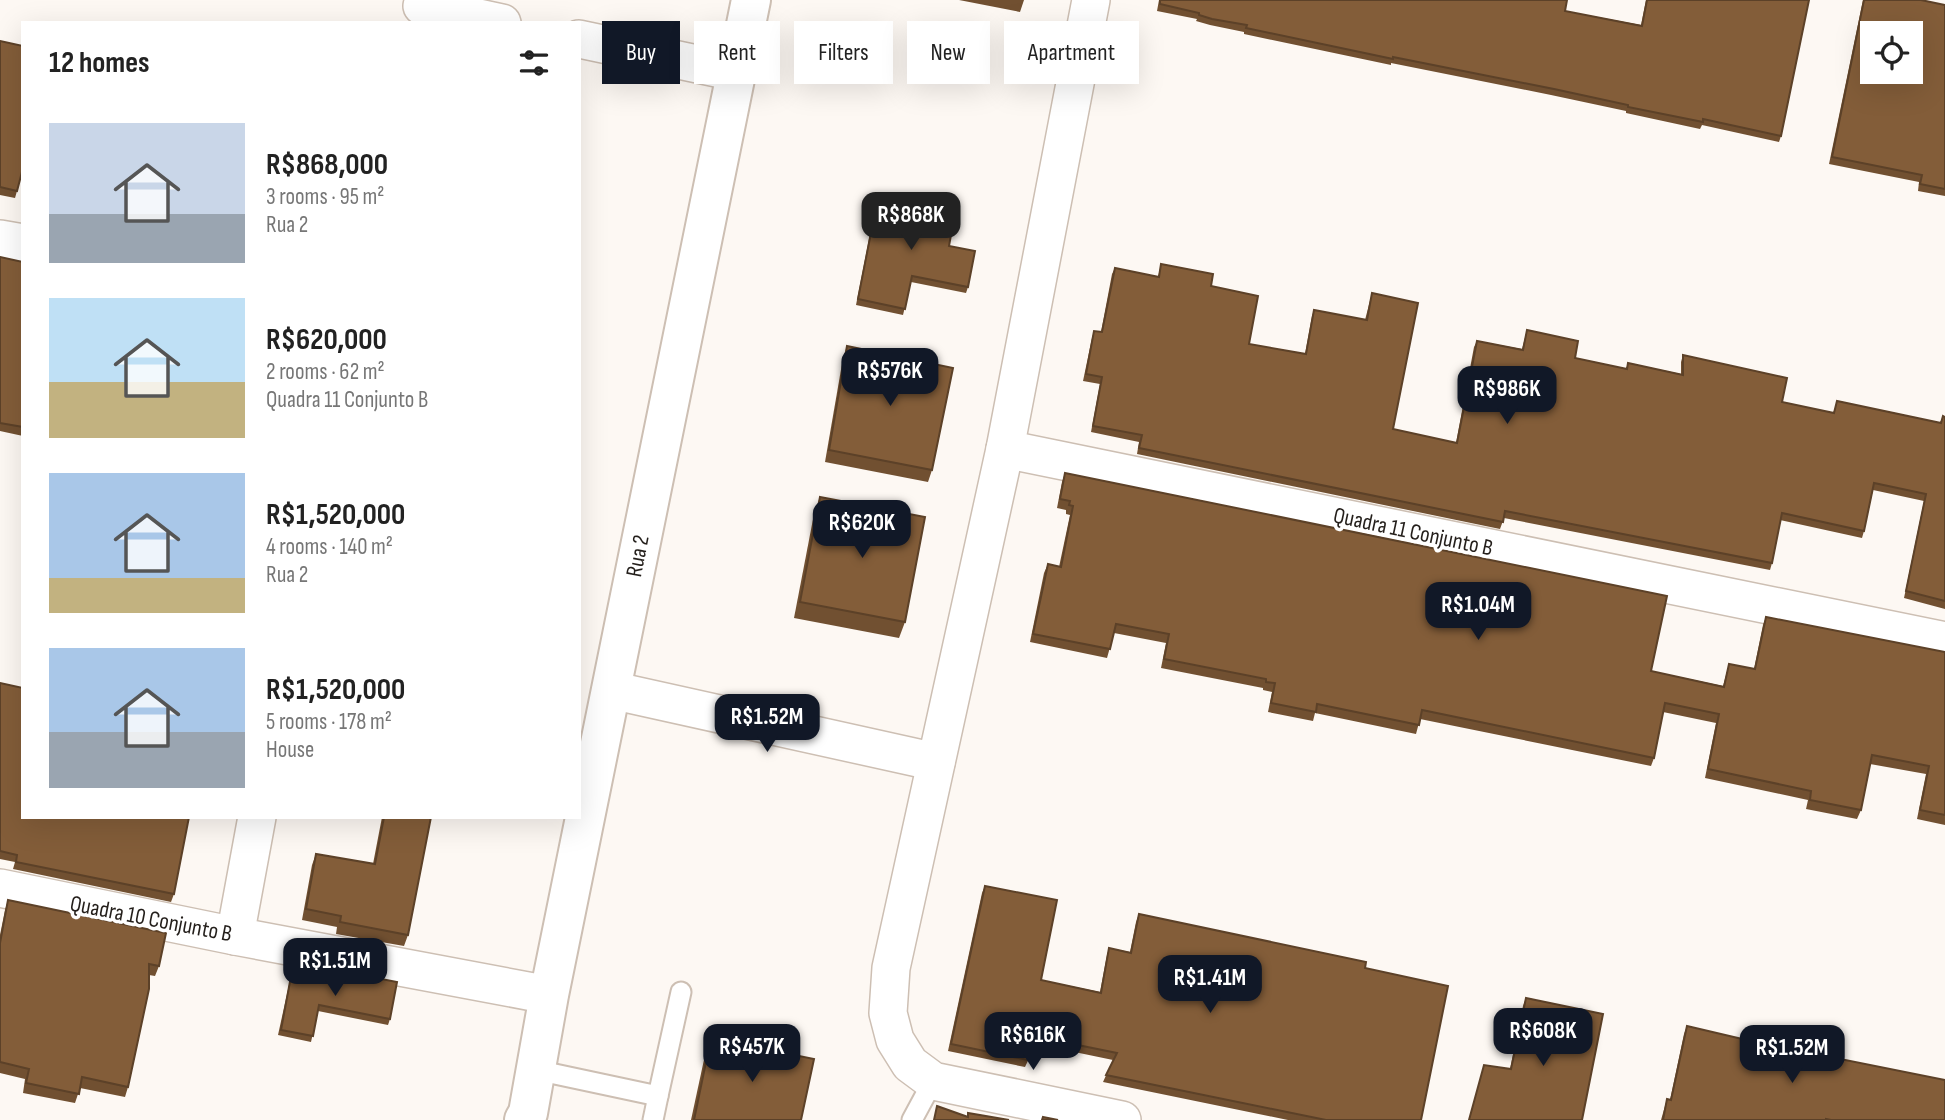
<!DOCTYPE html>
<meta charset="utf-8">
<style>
body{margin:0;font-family:"Sofia Sans Condensed",sans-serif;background:#f2f2f2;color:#222;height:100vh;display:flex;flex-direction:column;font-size:26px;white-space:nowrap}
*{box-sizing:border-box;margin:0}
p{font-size:23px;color:#767676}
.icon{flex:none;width:38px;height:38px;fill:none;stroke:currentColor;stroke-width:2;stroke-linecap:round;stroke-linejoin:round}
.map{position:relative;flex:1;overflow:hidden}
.drawer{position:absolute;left:21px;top:21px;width:560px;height:798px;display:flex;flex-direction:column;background:#fff;border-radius:0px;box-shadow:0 7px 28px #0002}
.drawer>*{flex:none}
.top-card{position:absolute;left:602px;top:21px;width:665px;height:63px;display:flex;gap:14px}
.fabs{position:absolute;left:1860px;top:21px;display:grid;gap:14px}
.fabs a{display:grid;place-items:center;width:63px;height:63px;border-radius:0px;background:#fff;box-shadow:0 7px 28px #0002;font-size:35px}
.price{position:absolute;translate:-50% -60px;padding:0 16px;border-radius:14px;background:#111827;color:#fff;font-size:23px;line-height:46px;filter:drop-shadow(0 2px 4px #0008)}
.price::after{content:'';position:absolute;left:50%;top:42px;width:21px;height:16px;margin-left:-10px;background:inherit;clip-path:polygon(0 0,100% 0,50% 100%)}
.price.on{background:#222;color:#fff}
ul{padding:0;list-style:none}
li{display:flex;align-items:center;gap:21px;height:175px;padding:0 28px}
li span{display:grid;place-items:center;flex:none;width:196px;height:140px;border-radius:0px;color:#555}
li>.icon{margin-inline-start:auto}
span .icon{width:84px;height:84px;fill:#fffc;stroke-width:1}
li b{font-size:30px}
h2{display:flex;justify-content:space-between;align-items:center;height:84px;padding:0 28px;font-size:30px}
.chip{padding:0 24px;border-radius:0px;background:#fff;box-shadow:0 7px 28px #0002;font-size:24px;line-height:63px}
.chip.on{background:#111827;color:#fff}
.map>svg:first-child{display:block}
</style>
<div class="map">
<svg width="1945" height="1120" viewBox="0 0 1945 1120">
<rect width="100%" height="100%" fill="#fdf8f3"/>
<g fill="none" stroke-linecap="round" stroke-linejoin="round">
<g stroke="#cdbfb3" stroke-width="23">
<g id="service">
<polyline points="536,1070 658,1096 681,992"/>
<polyline points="653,1120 658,1096"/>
<polyline points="912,1120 933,1081"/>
</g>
</g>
<g stroke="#cdbfb3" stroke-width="40">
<g id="minor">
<polyline points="1091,0 1005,449 891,968 888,1013 895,1040 910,1064 933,1081 1122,1120"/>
<polyline points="422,6 502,23"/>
<polyline points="579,39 735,72"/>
<polyline points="0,239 23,243"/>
<polyline points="1005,449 1945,641"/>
<polyline points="611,690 936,762"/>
<polyline points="0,888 235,936 549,995"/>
<polyline points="235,936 257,817"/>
</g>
</g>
<g stroke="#cdbfb3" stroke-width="42">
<polyline id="tertiary" points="524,1120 528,1113 549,995 751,0"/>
</g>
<use href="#service" stroke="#fff" stroke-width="19"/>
<use href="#minor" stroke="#fff" stroke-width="37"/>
<use href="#tertiary" stroke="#fff" stroke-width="38"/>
</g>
<g fill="#715031">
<polygon points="959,0 1024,0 1020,12"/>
<polygon points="1159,0 1567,0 1565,11 1641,25 1646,0 1703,0 1781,136 1779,142 1702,125 1700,129 1626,113 1626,111 1551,95 1391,63 1391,65 1244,34 1244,32 1210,25 1196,21 1197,19 1157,11"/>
<polygon points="1863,0 1921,0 1945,5 1945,196 1918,191 1919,182 1829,164"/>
<polygon points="0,41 17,191 15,198 0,195"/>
<polygon points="878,197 949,246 968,287 966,293 911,282 903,315 856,305 876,203"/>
<polygon points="0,257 23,262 23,436 0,431"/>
<polygon points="1161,264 1211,286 1249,344 1305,354 1312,316 1314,310 1365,320 1372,293 1393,429 1456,443 1474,347 1477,341 1522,349 1527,330 1575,358 1626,369 1628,363 1681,374 1681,362 1683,355 1782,402 1834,413 1837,401 1940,423 1943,416 1945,417 1945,609 1904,598 1924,501 1873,490 1864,531 1862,538 1780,520 1772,563 1770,570 1504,518 1500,529 1137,454 1139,442 1091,432 1100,384 1083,381 1092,338 1094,331 1101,332 1112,274 1115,268 1158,277"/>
<polygon points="847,346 932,470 928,482 825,462 843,358"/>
<polygon points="1065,473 1651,671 1723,686 1729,664 1754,669 1763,625 1766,617 1945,652 1945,825 1917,819 1926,774 1870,764 1861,810 1857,819 1806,809 1808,800 1705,778 1716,723 1663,712 1654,758 1651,766 1420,719 1416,734 1315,713 1313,721 1268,712 1272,692 1263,690 1263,688 1161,668 1166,643 1114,633 1107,658 1030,642 1044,573 1048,564 1059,567 1070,515 1066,514 1066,510 1057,508 1062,482"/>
<polygon points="820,497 905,622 899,638 794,618 814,514"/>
<polygon points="0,683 174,894 171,902 13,869 15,862 0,859"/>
<polygon points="382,817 431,817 408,935 404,946 336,934 337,927 302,920 312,865 316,854 373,864"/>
<polygon points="985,886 1041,980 1100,992 1107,955 1109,948 1130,952 1136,922 1139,914 1365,968 1421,1120 1288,1120 1103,1082 1113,1060 1036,1044 1025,1067 948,1051 982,893"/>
<polygon points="8,900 159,966 155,976 149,975 128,1087 125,1097 80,1088 75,1103 23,1093 25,1079 0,1073 0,935 5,910"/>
<polygon points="330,969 390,1019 388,1025 318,1011 311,1042 278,1035 292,971 327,977"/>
<polygon points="1526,998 1582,1120 1469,1120 1484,1065 1510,1069 1523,1006"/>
<polygon points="1687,1026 1755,1042 1945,1120 1661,1120 1667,1099 1670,1100 1684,1034"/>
<polygon points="711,1038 801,1120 691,1120 705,1055"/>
</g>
<g fill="#835d39" stroke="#5c4128" stroke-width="2" fill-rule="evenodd">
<polygon points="1160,0 1567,0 1565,11 1642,26 1647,0 1809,0 1781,136 1703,119 1703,122 1628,107 1628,105 1554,89 1393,57 1393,59 1246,28 1247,25 1212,19 1199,15 1199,13 1160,4"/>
<path d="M 1864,0 L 1921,0 L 1945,5 L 1945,189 L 1920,184 L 1922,175 L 1832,157 ZM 1872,33 L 1911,33 L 1911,72 L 1872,72 Z"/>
<polygon points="0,41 23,46 23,168 17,191 0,187"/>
<polygon points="878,197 955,213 949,246 975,251 968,287 912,276 905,309 858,299"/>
<polygon points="0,257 23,262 23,427 0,423"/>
<polygon points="1161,264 1213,274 1211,286 1258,296 1249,344 1306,354 1314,310 1367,320 1372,293 1418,303 1393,429 1457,443 1477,341 1523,350 1527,330 1578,341 1575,358 1627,369 1628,363 1683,375 1683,355 1787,378 1782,402 1834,413 1837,401 1941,423 1943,416 1945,417 1945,601 1906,591 1926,494 1874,483 1864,531 1782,513 1772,563 1505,511 1503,522 1139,448 1142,435 1093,426 1102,377 1086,374 1094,331 1102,332 1115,268 1159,277"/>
<polygon points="847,346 953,368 932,470 829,450"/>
<polygon points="1065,473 1667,596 1651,671 1724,687 1729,664 1755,669 1766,617 1945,652 1945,815 1920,810 1929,766 1872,755 1861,810 1810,800 1811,791 1708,769 1719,714 1665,703 1654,758 1422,710 1419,725 1317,704 1316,712 1271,703 1275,683 1266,682 1266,679 1164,659 1169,634 1116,624 1110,649 1033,634 1048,564 1061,567 1073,506 1069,505 1070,501 1060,499"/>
<polygon points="820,497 925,517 905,622 800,602"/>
<polygon points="0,683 23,688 23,817 189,817 174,894 16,862 17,855 0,851"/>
<polygon points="384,817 431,817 408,935 340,922 341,916 306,909 316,854 375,864"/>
<polygon points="985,886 1057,900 1041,980 1101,993 1109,948 1131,953 1139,914 1366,962 1365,968 1448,986 1421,1120 1326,1120 1106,1075 1117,1053 1038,1037 1028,1060 951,1044"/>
<polygon points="8,900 166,933 159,966 149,964 149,989 128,1087 82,1077 79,1094 26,1083 29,1069 0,1062 0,943"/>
<polygon points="330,969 397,982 390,1019 319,1005 313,1036 281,1030 292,971 328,977"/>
<polygon points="1526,998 1603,1014 1582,1120 1469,1120 1484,1065 1511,1069"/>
<polygon points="1687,1026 1755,1042 1945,1080 1945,1120 1831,1120 1826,1119 1826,1120 1663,1120 1667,1099 1671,1100"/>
<polygon points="711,1038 814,1059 801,1120 694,1120"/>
<polygon points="937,1106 968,1117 968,1113 1009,1120 934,1120"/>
<polygon points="1043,1117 1058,1120 1042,1120"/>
</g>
<g text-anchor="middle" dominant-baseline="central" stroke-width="7" stroke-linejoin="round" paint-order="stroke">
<g font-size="23" fill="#241f1b" stroke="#fff">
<text transform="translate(1413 532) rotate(12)">Quadra 11 Conjunto B</text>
<text transform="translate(638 556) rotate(-79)">Rua 2</text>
<text transform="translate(151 919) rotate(11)">Quadra 10 Conjunto B</text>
</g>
</g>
</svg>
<div class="fabs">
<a><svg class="icon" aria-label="locate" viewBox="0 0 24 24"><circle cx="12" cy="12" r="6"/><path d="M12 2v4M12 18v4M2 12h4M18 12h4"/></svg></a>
</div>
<b class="price on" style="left:911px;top:252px">R$868K</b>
<b class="price" style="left:890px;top:408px">R$576K</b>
<b class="price" style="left:1507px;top:426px">R$986K</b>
<b class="price" style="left:862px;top:560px">R$620K</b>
<b class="price" style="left:1478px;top:642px">R$1.04M</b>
<b class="price" style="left:767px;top:754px">R$1.52M</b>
<b class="price" style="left:335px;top:998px">R$1.51M</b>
<b class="price" style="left:1210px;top:1015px">R$1.41M</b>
<b class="price" style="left:1543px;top:1068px">R$608K</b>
<b class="price" style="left:1033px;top:1072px">R$616K</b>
<b class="price" style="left:752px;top:1084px">R$457K</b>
<b class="price" style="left:1792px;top:1085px">R$1.52M</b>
<div class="top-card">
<a class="chip on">Buy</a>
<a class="chip">Rent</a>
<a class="chip">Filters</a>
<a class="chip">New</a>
<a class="chip">Apartment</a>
</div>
<section class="drawer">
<h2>12 homes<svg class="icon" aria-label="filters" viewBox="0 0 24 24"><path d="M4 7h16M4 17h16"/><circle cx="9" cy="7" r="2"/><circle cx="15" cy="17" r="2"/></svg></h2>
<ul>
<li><span style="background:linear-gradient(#c9d6e8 65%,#9aa5b1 0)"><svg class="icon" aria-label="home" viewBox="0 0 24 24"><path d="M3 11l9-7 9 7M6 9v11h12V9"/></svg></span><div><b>R$868,000</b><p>3 rooms · 95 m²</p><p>Rua 2</p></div></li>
<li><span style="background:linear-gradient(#bfe0f5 60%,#c2b280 0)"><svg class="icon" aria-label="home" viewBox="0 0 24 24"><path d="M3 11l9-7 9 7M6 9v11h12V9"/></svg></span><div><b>R$620,000</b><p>2 rooms · 62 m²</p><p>Quadra 11 Conjunto B</p></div></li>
<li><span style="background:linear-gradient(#a9c7e8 75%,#c2b280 0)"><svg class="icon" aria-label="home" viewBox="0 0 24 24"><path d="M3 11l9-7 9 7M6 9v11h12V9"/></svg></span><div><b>R$1,520,000</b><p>4 rooms · 140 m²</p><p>Rua 2</p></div></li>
<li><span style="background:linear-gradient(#a9c7e8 60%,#9aa5b1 0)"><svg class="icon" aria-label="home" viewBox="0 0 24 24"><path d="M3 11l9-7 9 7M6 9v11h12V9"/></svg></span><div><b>R$1,520,000</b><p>5 rooms · 178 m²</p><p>House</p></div></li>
</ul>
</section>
</div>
